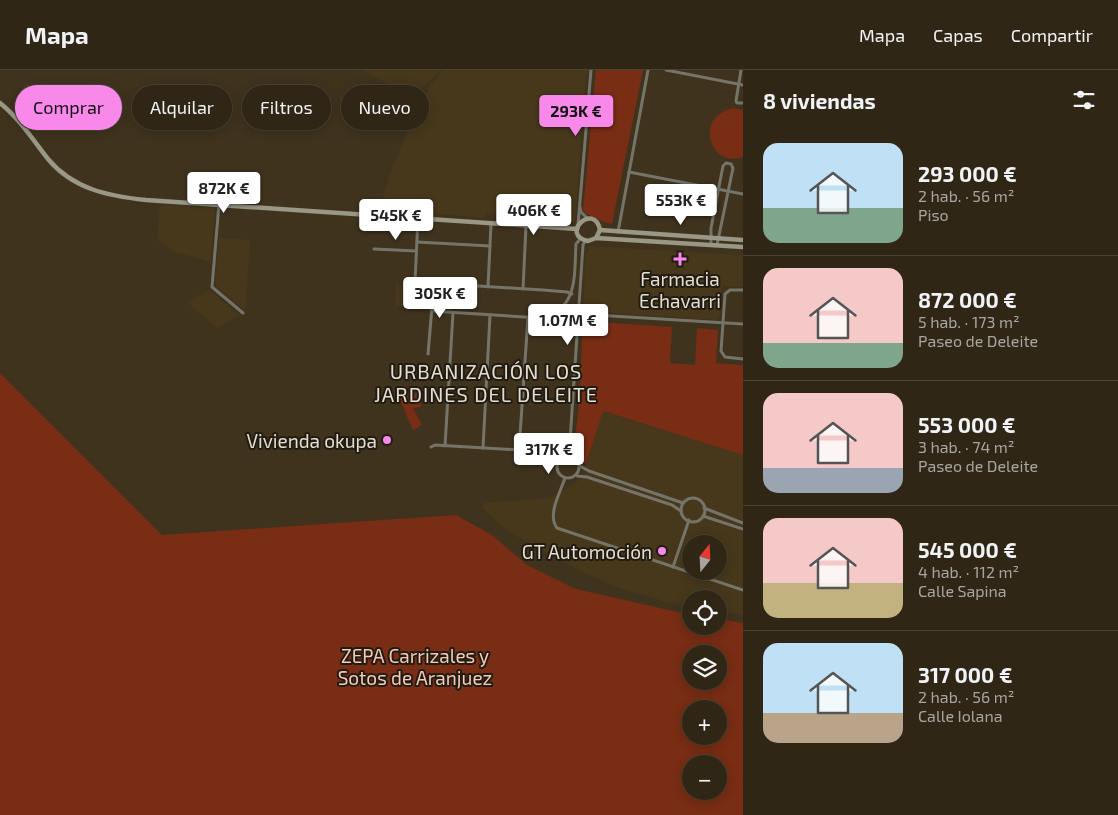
<!DOCTYPE html>
<html lang="es">
<meta charset="utf-8">
<style>
body{margin:0;font-family:"Exo 2",sans-serif;background:#372e1f;color:#f1f3f6;height:100vh;display:flex;flex-direction:column;font-size:19px;white-space:nowrap}
*{box-sizing:border-box;margin:0}
p{font-size:16px;color:#a7a5a1}
.icon{flex:none;width:28px;height:28px;fill:none;stroke:currentColor;stroke-width:2;stroke-linecap:round;stroke-linejoin:round}
.map{position:relative;flex:1;overflow:hidden}
.drawer{display:flex;flex-direction:column;background:#2f2616;width:375px}
.drawer>*{flex:none}
.banner{position:absolute;left:15px;top:15px;width:475px;height:45px;display:flex;gap:10px}
.needle{width:32px;rotate:18deg}
.tools{position:absolute;left:682px;top:465px;display:grid;gap:10px}
.tools a{display:grid;place-items:center;width:45px;height:45px;border-radius:50%;background:#2f2616;box-shadow:0 2px 12px #0003,0 0 0 1px #4a4335;font-size:25px}
.price{position:absolute;translate:-50% -42px;padding:0 11px;border-radius:5px;background:#fff;color:#222;font-size:16px;line-height:32px;filter:drop-shadow(0 1px 2px #0008)}
.price::after{content:'';position:absolute;left:50%;top:30px;width:15px;height:11px;margin-left:-8px;background:inherit;clip-path:polygon(0 0,100% 0,50% 100%)}
.price.active{background:#f888ea;color:#111}
ul{padding:0;list-style:none}
li{display:flex;align-items:center;gap:15px;height:125px;padding:0 20px}
li+li{border-top:1px solid #4a4335}
li span{display:grid;place-items:center;flex:none;width:140px;height:100px;border-radius:15px;color:#555}
li>.icon{margin-inline-start:auto}
span .icon{width:60px;height:60px;fill:#fffc;stroke-width:1}
li b{font-size:21px}
h2{display:flex;justify-content:space-between;align-items:center;height:60px;padding:0 20px;font-size:21px}
.pill{padding:0 18px;border-radius:22px;background:#2f2616;box-shadow:0 2px 12px #0003,0 0 0 1px #4a4335;font-size:18px;line-height:45px}
.pill.active{background:#f888ea;color:#111}
header{display:flex;align-items:center;gap:30px;box-sizing:border-box;height:70px;padding:0 25px;background:#2f2616;border-bottom:1px solid #4a4335}
header strong{font-size:24px}
nav{display:flex;gap:28px;margin-inline-start:auto;font-size:18px}
main{display:flex;flex:1;min-height:0}
.map>svg:first-child{display:block}
</style>
<header>
<strong>Mapa</strong>
<nav><a>Mapa</a><a>Capas</a><a>Compartir</a></nav>
</header>
<main>
<div class="map">
<svg width="743" height="745" viewBox="0 0 743 745">
<rect width="100%" height="100%" fill="#3f331e"/>
<g fill="#47381c" fill-rule="evenodd">
<polygon points="363,0 442,0 411,27"/>
<polygon points="443,0 588,0 588,4 586,4 575,153 502,149 502,145 499,144 486,143 485,148 380,139 391,100 410,57 431,13 433,14"/>
<polygon points="25,12 44,22 35,40 16,30"/>
<polygon points="160,135 215,137 211,192 175,182 157,169"/>
<polygon points="219,168 250,170 245,241 215,215"/>
<polygon points="589,176 743,185 743,217 722,216 720,247 717,250 583,241 586,182 589,181"/>
<polygon points="396,214 428,217 427,237 395,236"/>
<polygon points="209,220 240,245 217,258 187,232"/>
<path d="M 602,341 L 743,385 L 743,546 L 719,540 L 719,529 L 691,529 L 691,536 L 667,532 L 613,516 L 571,496 L 509,462 L 482,438 L 484,433 L 552,428 L 575,412 L 582,409 ZM 691,474 L 719,474 L 719,501 L 691,501 Z"/>
</g>
<g fill="#782d14" fill-rule="evenodd">
<path d="M 596,0 L 643,0 L 612,154 C 604,153 589,146 583,141 Z"/>
<path d="M 733,38 L 743,40 L 743,87 C 710,99 693,47 733,38 Z"/>
<polygon points="583,251 672,257 670,293 695,295 697,258 718,260 716,293 743,295 743,385 603,341 586,394 583,390 580,395 577,383 574,378 579,334"/>
<path d="M 0,303 L 162,465 L 456,445 L 492,465 L 527,495 L 576,519 L 691,545 L 691,556 L 719,556 L 719,549 L 743,553 L 743,745 L 0,745 ZM 691,584 L 719,584 L 719,611 L 691,611 ZM 691,639 L 719,639 L 719,666 L 691,666 ZM 691,694 L 719,694 L 719,721 L 691,721 Z"/>
<polygon points="406,316 410,325 421,322 421,337 413,338 422,355 413,360 405,342 406,341 405,341 395,320"/>
</g>
<g fill="none" stroke-linecap="round" stroke-linejoin="round">
<g stroke="#757469" stroke-width="3">
<polyline points="666,0 743,15"/>
<polyline points="741,0 736,31 737,33 743,33"/>
<polyline points="629,102 743,124"/>
<polyline points="219,134 212,217 243,243"/>
<polyline points="580,137 581,142 587,148"/>
<polyline points="418,148 415,212 543,220 567,222 572,224"/>
<polyline points="578,155 591,0"/>
<polyline points="618,162 648,0"/>
<polyline points="417,172 490,176"/>
<polyline points="711,175 711,158 723,96 726,93 731,94 733,98 717,175"/>
<polyline points="374,179 416,181"/>
<polyline points="488,217 491,154"/>
<polyline points="523,219 526,156"/>
<polyline points="743,220 730,220 725,224 721,281 725,287 743,289"/>
<path d="M 432,241 L 540,248 C 579,240 574,205 576,174 L 581,168"/>
<polyline points="579,244 743,254"/>
<polyline points="428,284 434,213"/>
<polyline points="445,376 453,243"/>
<polyline points="431,377 435,375 537,381 542,383 557,395"/>
<polyline points="483,378 490,245"/>
<polyline points="519,380 528,247"/>
<circle cx="568" cy="397" r="11"/>
<polyline points="569,386 583,175 585,171"/>
<polyline points="580,396 589,401 683,433"/>
<polyline points="577,406 587,407 672,435 681,441"/>
<path d="M 565,408 C 560,423 547,445 557,458 L 743,520"/>
<circle cx="693" cy="440" r="12"/>
<polyline points="704,438 743,453"/>
<polyline points="703,446 743,459"/>
<polyline points="673,497 689,450"/>
</g>
<g stroke="#999785" stroke-width="4.5">
<path d="M 0,33 C 19,48 33,70 48,89 C 73,119 108,126 146,130 L 577,159"/>
<polyline points="600,160 743,170"/>
<path d="M 596,168 L 600,160 C 594,131 559,165 588,171 L 596,168 L 743,177"/>
</g>
</g>
<g fill="#f888ea" stroke="#211c12" stroke-width="2">
<path d="M677.5 181.5h5v5h5v5h-5v5h-5v-5h-5v-5h5z"/>
<circle cx="387" cy="370" r="5"/>
<circle cx="662" cy="481" r="5"/>
</g>
<g text-anchor="middle" dominant-baseline="central" stroke-width="4" stroke-linejoin="round" paint-order="stroke">
<g font-size="19" fill="#e4ddd0" stroke="#211c12" text-anchor="end">
<text x="680" y="208" text-anchor="middle">Farmacia<tspan x="680" dy="22">Echavarri</tspan></text>
<text x="377" y="370">Vivienda okupa</text>
<text x="652" y="481">GT Automoción</text>
</g>
<g font-size="19" fill="#f8c8b9" stroke="#211c12">
<text x="415" y="585">ZEPA Carrizales y<tspan x="415" dy="22">Sotos de Aranjuez</tspan></text>
</g>
<g font-size="20" letter-spacing="1" fill="#e4ddd0" stroke="#211c12">
<text x="486" y="301">URBANIZACIÓN LOS<tspan x="486" dy="23">JARDINES DEL DELEITE</tspan></text>
</g>
</g>
</svg>
<div class="tools">
<a><svg class="needle" viewBox="-14 -14 28 28"><path d="M0-13l5 13h-10z" fill="#e53935"/><path d="M0 13l5-13h-10z" fill="#a7a5a1"/></svg></a>
<a><svg class="icon" aria-label="locate" viewBox="0 0 24 24"><circle cx="12" cy="12" r="6"/><path d="M12 2v4M12 18v4M2 12h4M18 12h4"/></svg></a>
<a><svg class="icon" aria-label="layers" viewBox="0 0 24 24"><path d="M12 4l9 5-9 5-9-5zM3 14l9 5 9-5"/></svg></a>
<a>+</a>
<a>−</a>
</div>
<b class="price active" style="left:576px;top:67px">293K €</b>
<b class="price" style="left:224px;top:144px">872K €</b>
<b class="price" style="left:681px;top:156px">553K €</b>
<b class="price" style="left:534px;top:166px">406K €</b>
<b class="price" style="left:396px;top:171px">545K €</b>
<b class="price" style="left:440px;top:249px">305K €</b>
<b class="price" style="left:568px;top:276px">1.07M €</b>
<b class="price" style="left:549px;top:405px">317K €</b>
<div class="banner">
<a class="pill active">Comprar</a>
<a class="pill">Alquilar</a>
<a class="pill">Filtros</a>
<a class="pill">Nuevo</a>
</div>
</div>
<section class="drawer">
<h2>8 viviendas<svg class="icon" aria-label="filters" viewBox="0 0 24 24"><path d="M4 7h16M4 17h16"/><circle cx="9" cy="7" r="2"/><circle cx="15" cy="17" r="2"/></svg></h2>
<ul>
<li><span style="background:linear-gradient(#bfe0f5 65%,#7fa58c 0)"><svg class="icon" aria-label="home" viewBox="0 0 24 24"><path d="M3 11l9-7 9 7M6 9v11h12V9"/></svg></span><div><b>293 000 €</b><p>2 hab. · 56 m²</p><p>Piso</p></div></li>
<li><span style="background:linear-gradient(#f6c9c9 75%,#7fa58c 0)"><svg class="icon" aria-label="home" viewBox="0 0 24 24"><path d="M3 11l9-7 9 7M6 9v11h12V9"/></svg></span><div><b>872 000 €</b><p>5 hab. · 173 m²</p><p>Paseo de Deleite</p></div></li>
<li><span style="background:linear-gradient(#f6c9c9 75%,#9aa5b1 0)"><svg class="icon" aria-label="home" viewBox="0 0 24 24"><path d="M3 11l9-7 9 7M6 9v11h12V9"/></svg></span><div><b>553 000 €</b><p>3 hab. · 74 m²</p><p>Paseo de Deleite</p></div></li>
<li><span style="background:linear-gradient(#f6c9c9 65%,#c2b280 0)"><svg class="icon" aria-label="home" viewBox="0 0 24 24"><path d="M3 11l9-7 9 7M6 9v11h12V9"/></svg></span><div><b>545 000 €</b><p>4 hab. · 112 m²</p><p>Calle Sapina</p></div></li>
<li><span style="background:linear-gradient(#bfe0f5 70%,#b9a48a 0)"><svg class="icon" aria-label="home" viewBox="0 0 24 24"><path d="M3 11l9-7 9 7M6 9v11h12V9"/></svg></span><div><b>317 000 €</b><p>2 hab. · 56 m²</p><p>Calle Iolana</p></div></li>
</ul>
</section>
</main>
